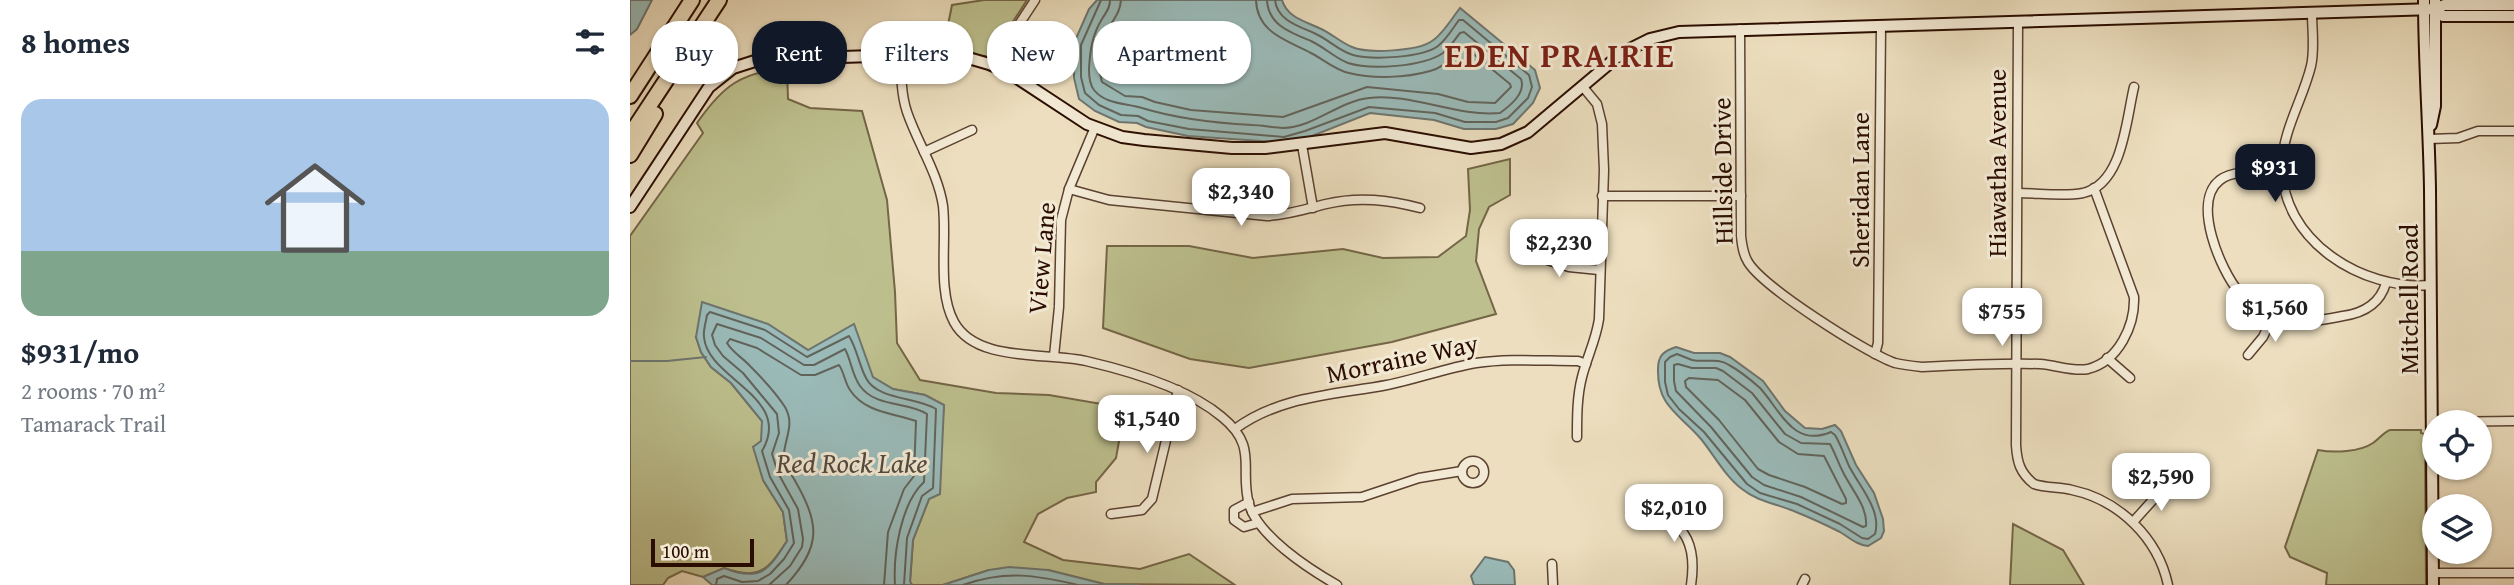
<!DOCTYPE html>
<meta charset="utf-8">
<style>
body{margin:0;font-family:"Gentium Book Plus",serif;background:#f2f2f3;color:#1f2937;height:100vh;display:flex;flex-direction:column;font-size:26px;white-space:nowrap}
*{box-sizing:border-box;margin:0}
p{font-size:23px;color:#747a83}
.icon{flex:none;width:38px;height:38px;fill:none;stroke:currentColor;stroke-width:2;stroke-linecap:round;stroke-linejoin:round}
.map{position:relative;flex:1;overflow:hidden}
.details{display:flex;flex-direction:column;background:#fff;width:630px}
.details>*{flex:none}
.guide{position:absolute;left:21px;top:21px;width:665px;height:63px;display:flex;gap:14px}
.tools{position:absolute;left:1792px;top:410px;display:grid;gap:14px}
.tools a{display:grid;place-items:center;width:70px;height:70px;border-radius:50%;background:#fff;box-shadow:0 2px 5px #0004;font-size:35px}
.scale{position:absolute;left:21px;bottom:18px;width:103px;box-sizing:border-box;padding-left:7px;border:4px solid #2b0d00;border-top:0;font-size:19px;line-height:24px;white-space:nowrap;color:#2b0d00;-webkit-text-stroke:5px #f3ead5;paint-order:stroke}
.price{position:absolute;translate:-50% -60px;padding:0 16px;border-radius:14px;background:#fff;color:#222;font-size:23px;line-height:46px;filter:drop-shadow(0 2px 4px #0008)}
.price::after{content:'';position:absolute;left:50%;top:42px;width:21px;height:16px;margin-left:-10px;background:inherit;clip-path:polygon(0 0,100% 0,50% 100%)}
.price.current{background:#111827;color:#fff}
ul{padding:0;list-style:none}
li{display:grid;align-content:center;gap:14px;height:371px;padding:0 21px}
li+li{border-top:2px solid #e0e1e3}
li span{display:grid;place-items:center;height:217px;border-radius:21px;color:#555}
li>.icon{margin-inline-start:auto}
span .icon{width:126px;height:126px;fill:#fffc;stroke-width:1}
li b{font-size:30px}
h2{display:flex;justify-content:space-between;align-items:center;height:84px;padding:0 21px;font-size:30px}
.chip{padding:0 24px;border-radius:28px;background:#fff;box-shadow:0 2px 5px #0004;font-size:24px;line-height:63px}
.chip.current{background:#111827;color:#fff}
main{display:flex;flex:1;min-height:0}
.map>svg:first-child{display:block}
</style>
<main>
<section class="details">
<h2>8 homes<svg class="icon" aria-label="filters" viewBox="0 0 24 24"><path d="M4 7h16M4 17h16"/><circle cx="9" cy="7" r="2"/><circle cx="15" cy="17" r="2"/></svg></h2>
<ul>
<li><span style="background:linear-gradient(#a9c7e8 70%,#7fa58c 0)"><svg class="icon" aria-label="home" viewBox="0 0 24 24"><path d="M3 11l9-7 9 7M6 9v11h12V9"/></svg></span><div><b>$931/mo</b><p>2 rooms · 70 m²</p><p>Tamarack Trail</p></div></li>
</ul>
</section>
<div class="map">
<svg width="1884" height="585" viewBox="0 0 1884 585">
<rect width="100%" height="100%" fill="#ecdebe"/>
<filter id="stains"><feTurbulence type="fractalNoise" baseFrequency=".00286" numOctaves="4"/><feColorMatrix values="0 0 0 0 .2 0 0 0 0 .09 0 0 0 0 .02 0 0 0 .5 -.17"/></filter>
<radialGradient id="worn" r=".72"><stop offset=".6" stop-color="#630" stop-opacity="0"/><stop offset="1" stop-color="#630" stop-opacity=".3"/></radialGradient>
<g fill="#bdc08e" stroke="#746647" stroke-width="2">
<polygon points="354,0 397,0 377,31 367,58 313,50 322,5"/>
<path d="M 157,69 L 158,99 L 180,108 L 232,111 L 257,200 L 265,292 L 267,343 L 290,380 L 366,393 L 419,395 L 495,408 L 486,458 L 466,482 L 466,492 L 437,498 L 408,514 L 394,542 L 433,560 L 510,569 L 559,554 L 605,585 L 474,584 L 418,570 L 359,570 L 313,585 L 282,585 L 280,582 L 283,540 L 299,499 L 310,449 L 314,405 L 295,395 L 263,389 L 242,377 L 178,350 L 150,332 L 66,337 L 71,352 L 81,367 L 101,383 L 132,421 L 133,480 L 153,512 L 157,541 C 138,570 129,581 94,568 L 73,577 L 52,571 L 38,578 L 33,585 L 0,585 L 0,236 L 73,133 L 67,123 C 92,87 111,71 157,69 Z"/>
<polygon points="880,159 880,195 859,207 849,229 846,261 866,314 762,342 619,368 560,359 473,328 477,246 559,246 623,258 713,249 753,258 808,257 836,236 840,210 838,169"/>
<path d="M 1760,430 L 1791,430 L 1791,433 L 1795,434 L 1796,585 L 1696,585 L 1697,573 L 1660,557 L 1655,547 L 1688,450 C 1704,453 1730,452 1743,443 C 1749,439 1754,432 1760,430 Z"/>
<polygon points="1383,524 1433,550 1454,585 1380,585"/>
</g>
<g fill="#9abbb9" stroke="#6e756f" stroke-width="2">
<polygon points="0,0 22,0 7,29 0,35"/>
<path d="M 467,0 L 652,0 C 657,17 674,21 689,28 C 701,33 710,42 722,47 C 738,54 788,51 802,41 C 813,34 822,18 830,8 L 905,70 L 910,88 L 903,103 L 883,124 L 866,129 L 834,129 L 804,120 L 740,113 L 677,138 L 645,142 L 558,136 L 516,127 L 507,123 L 489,122 L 465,111 L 449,99 L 444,78 L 444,43 L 459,9 Z"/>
<path d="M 72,302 L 138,324 L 178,350 L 224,324 L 243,377 L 263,389 L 295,395 L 314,405 L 310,494 L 299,499 L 283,540 L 280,581 L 282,585 L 82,585 L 73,577 L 94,568 C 130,582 138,571 157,541 L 153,512 L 133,480 L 123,447 L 131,441 L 132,421 L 101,383 L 81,367 L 71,352 L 66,337 Z"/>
<path d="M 1046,347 L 1064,353 L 1090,353 L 1100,357 L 1133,381 L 1155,411 L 1175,428 L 1192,429 L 1205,425 L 1211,431 L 1226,465 L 1244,493 L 1253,519 L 1254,531 L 1251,538 L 1238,546 C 1227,545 1220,538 1210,532 C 1196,525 1181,518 1166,512 C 1148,504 1128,502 1112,489 C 1095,476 1084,455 1071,439 C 1050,414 1027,407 1028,369 C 1028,355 1034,351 1046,347 Z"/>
<polygon points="855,557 878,562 884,570 885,585 844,585 841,576"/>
<polygon points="379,567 418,570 474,584 510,585 313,585 359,570"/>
</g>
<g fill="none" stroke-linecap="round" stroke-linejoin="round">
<g stroke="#62645c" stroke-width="2">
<path d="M 471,0 L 451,45 L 451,77 L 455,93 L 469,105 L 491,115 L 508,116 L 518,121 L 559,129 L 654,137 L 675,131 L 739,107 L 805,113 L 835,122 L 866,122 L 878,118 L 898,98 L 902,87 L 899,75 L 833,20 L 829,20 C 823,28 816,40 808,46 C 792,58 742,60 723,55 C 709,51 698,39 684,33 C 668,26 647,20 645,0"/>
<path d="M 480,0 C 480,9 476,12 472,19 C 462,35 460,51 459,69 C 459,75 460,85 464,90 C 476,105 497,103 512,108 C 548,119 584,123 622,125 C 632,125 643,128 653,128 C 683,128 709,101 739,98 C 782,93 826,117 870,113 C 881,105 896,93 891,79 L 834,32 L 830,33 C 825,39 820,48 813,53 C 793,67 740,70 718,63 C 705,58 694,47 681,41 C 661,33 638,25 637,0"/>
<path d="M 491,0 C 490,12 485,17 480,26 C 471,44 466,63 472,82 L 495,96 L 512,97 L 525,102 L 561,110 L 653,117 L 737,87 L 808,94 L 838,102 L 865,103 L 881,87 L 880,84 L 835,47 C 823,55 816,67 800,71 C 776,78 743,79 719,73 C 705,70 693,59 681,53 C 657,40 627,33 626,0"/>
<path d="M 1047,354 C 1052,356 1057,358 1062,360 C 1076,363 1087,357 1099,365 C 1110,371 1121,380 1130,388 C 1151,411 1163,448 1201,432 L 1205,435 C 1211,445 1214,455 1219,466 C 1229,486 1252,510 1245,534 L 1238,539 L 1232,538 L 1210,524 L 1167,504 L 1130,493 L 1117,484 L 1074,432 L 1049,409 L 1038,395 L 1035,382 L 1035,362 L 1040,357 Z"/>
<path d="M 1048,364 L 1062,368 L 1086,368 L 1093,371 L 1122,393 L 1155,434 L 1171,443 L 1200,444 C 1205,453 1208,462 1212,470 C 1220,488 1238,506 1236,526 L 1233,527 L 1171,497 L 1134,485 L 1122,477 L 1081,427 L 1046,391 L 1044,381 L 1044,365 Z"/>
<polygon points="1059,378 1088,380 1115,400 1149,442 1168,454 1194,456 1216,499 1216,503 1212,504 1175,487 1139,475 1128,469 1089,420 1056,387 1055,381"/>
<path d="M 86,585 L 87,579 L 94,576 L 112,582 L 128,581 L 140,574 L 154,559 L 164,543 L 159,510 L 140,477 L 132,451 C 164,397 77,379 74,337 C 73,330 76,322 77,315 L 80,312 L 135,330 L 177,357 L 219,336 C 227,349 229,365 236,378 C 247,400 287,397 306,409 L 303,488 L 292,496 L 277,538 L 274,585"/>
<path d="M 139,585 L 160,566 L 172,547 L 173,539 L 168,509 L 148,473 L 142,454 L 149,433 L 147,414 L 113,373 L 93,356 L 85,345 L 82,335 L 87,324 L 131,338 L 174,365 L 184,365 L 215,349 C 221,360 222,375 230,386 C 246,408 277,401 297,414 L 294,482 C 271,503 263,554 265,585"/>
<path d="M 156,585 C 192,546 190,524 164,479 C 160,473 153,462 154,454 C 155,438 165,424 155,407 C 146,393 132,378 120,366 C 113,358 103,353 97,343 L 100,339 L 127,348 L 171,375 L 185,375 L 209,365 C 214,372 215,383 220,390 C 235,413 264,413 286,421 L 284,476 L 274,489 L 258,532 L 254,585"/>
<path d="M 333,585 C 375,570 406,575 448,585"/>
</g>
<polyline stroke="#6e756f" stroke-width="2" points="0,361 37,361 76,357"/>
<g stroke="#5b4130" stroke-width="11">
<g id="street">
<path d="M 1682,13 C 1682,30 1685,49 1681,66 C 1673,99 1653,130 1652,164 C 1650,240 1732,291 1801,285"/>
<path d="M 1388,22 L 1386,445 C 1387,462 1390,473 1404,484 C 1416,488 1429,487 1442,490 C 1489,500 1528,538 1538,585"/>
<path d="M 1110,29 L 1111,236 C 1112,245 1113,254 1118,262 C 1133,287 1236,353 1265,363 C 1274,365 1283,366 1292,367 C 1331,365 1371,363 1410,364 C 1426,365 1443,372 1458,369 C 1489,361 1505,325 1504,297 L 1464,188"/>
<path d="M 271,55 C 271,74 271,94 277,112 C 288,144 308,173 313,206 C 317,241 307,291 324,322 C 346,363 417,352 456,361 C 499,371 558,388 592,417 C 629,447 609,469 619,504 C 628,536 679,569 707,585"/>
<polyline points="370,68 384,32 405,0"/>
<polyline points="1799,139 1828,138 1848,131 1884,131"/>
<polyline points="672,145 683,208"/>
<polyline points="294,152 342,130"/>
<path d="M 1653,173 C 1634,174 1606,168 1590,180 C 1561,202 1591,271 1609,292 C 1617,302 1628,310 1639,315 C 1663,325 1689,321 1713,316 C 1734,313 1750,304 1756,283"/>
<path d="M 439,189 L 479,200 L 637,216 C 658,215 676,209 696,204 C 729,196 759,200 790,208"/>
<path d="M 1388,193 C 1409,193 1433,197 1453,193 C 1493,184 1496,120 1504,87"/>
<polyline points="972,196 1111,196"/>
<polyline points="896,253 939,267 969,270"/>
<polyline points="1245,354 1248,343 1251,26"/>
<polyline points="1618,355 1633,337 1643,316"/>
<polyline points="424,356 429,307 431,220 439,189 465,127"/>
<polyline points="1477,358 1500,378"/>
<polyline points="1802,422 1884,421"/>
<path d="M 605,429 C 650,396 703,395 757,385 C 787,379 816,368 846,363 C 879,358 914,361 948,361 L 956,364"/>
<path d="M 947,437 C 947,417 947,396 952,377 C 957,357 966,340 969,319 L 974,170 L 972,124 L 967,104 L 953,87"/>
<circle cx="843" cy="472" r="11"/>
<polyline points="619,502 604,510 604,520 614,527 628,523"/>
<path d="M 1025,505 C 1056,529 1067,545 1061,585"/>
<polyline points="622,512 662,499 732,497 789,478 832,471"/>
<polyline points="481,514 512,510 522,499 548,390"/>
<polyline points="1503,522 1531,491 1550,487"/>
<polyline points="922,564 923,585"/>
<polyline points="1803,573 1884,573"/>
<polyline points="1172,585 1175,579"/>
</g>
</g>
<g stroke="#2b0d00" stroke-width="14">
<g id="secondary">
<path d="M 1794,0 C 1794,63 1799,126 1800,189 L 1803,585"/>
<polyline points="1805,9 1813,16 1884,16"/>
<polyline points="1801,125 1805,106 1805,0"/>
<polyline points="0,207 79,87 103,68 128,60 271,55 335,57 359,64 378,72 457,124 492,137 514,140 602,148 635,148 755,133 841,148 871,144 898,132 992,53 1020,39 1049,32 1805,9 1814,5 1884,5"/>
</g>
</g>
<g stroke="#2b0d00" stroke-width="18">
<g id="highway">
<polyline points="0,96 62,0"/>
<polyline points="0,135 89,0"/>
<polyline points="0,155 25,114"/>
</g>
</g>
<use href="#street" stroke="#f3ead5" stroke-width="8"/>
<use href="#secondary" stroke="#f3ead5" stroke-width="10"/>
<use href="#highway" stroke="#ecdebe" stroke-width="14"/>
</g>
<g text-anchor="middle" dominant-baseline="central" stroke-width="6" stroke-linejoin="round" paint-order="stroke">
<g font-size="26" fill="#2b0d00" stroke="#f3ead5">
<text transform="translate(1366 163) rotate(-90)">Hiawatha Avenue</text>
<text transform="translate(1092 171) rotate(-91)">Hillside Drive</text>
<text transform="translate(1229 190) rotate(-90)">Sheridan Lane</text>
<text transform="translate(411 258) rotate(-85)">View Lane</text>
<text transform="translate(1778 299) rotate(-90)">Mitchell Road</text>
<text transform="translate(772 358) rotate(-12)">Morraine Way</text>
</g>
<g font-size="28" font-style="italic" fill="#524a41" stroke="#f3ead5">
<text x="222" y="462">Red Rock Lake</text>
</g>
<g font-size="33" font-weight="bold" letter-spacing="2" fill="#7a1f14" stroke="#f3ead5">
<text x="930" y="55">EDEN PRAIRIE</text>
</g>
</g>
<rect width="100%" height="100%" filter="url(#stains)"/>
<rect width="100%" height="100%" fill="url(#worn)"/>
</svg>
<div class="tools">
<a><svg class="icon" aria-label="locate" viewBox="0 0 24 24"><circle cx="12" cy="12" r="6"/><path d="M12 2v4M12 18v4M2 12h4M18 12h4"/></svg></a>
<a><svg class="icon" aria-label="layers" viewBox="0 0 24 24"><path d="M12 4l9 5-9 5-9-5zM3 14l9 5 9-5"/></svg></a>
</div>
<div class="scale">100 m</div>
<b class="price current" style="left:1645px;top:204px">$931</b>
<b class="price" style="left:611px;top:228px">$2,340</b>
<b class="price" style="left:929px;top:279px">$2,230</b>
<b class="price" style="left:1645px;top:344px">$1,560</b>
<b class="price" style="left:1372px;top:348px">$755</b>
<b class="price" style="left:517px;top:455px">$1,540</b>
<b class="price" style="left:1531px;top:513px">$2,590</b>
<b class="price" style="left:1044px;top:544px">$2,010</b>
<div class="guide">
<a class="chip">Buy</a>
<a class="chip current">Rent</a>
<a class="chip">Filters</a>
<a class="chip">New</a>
<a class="chip">Apartment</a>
</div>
</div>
</main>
